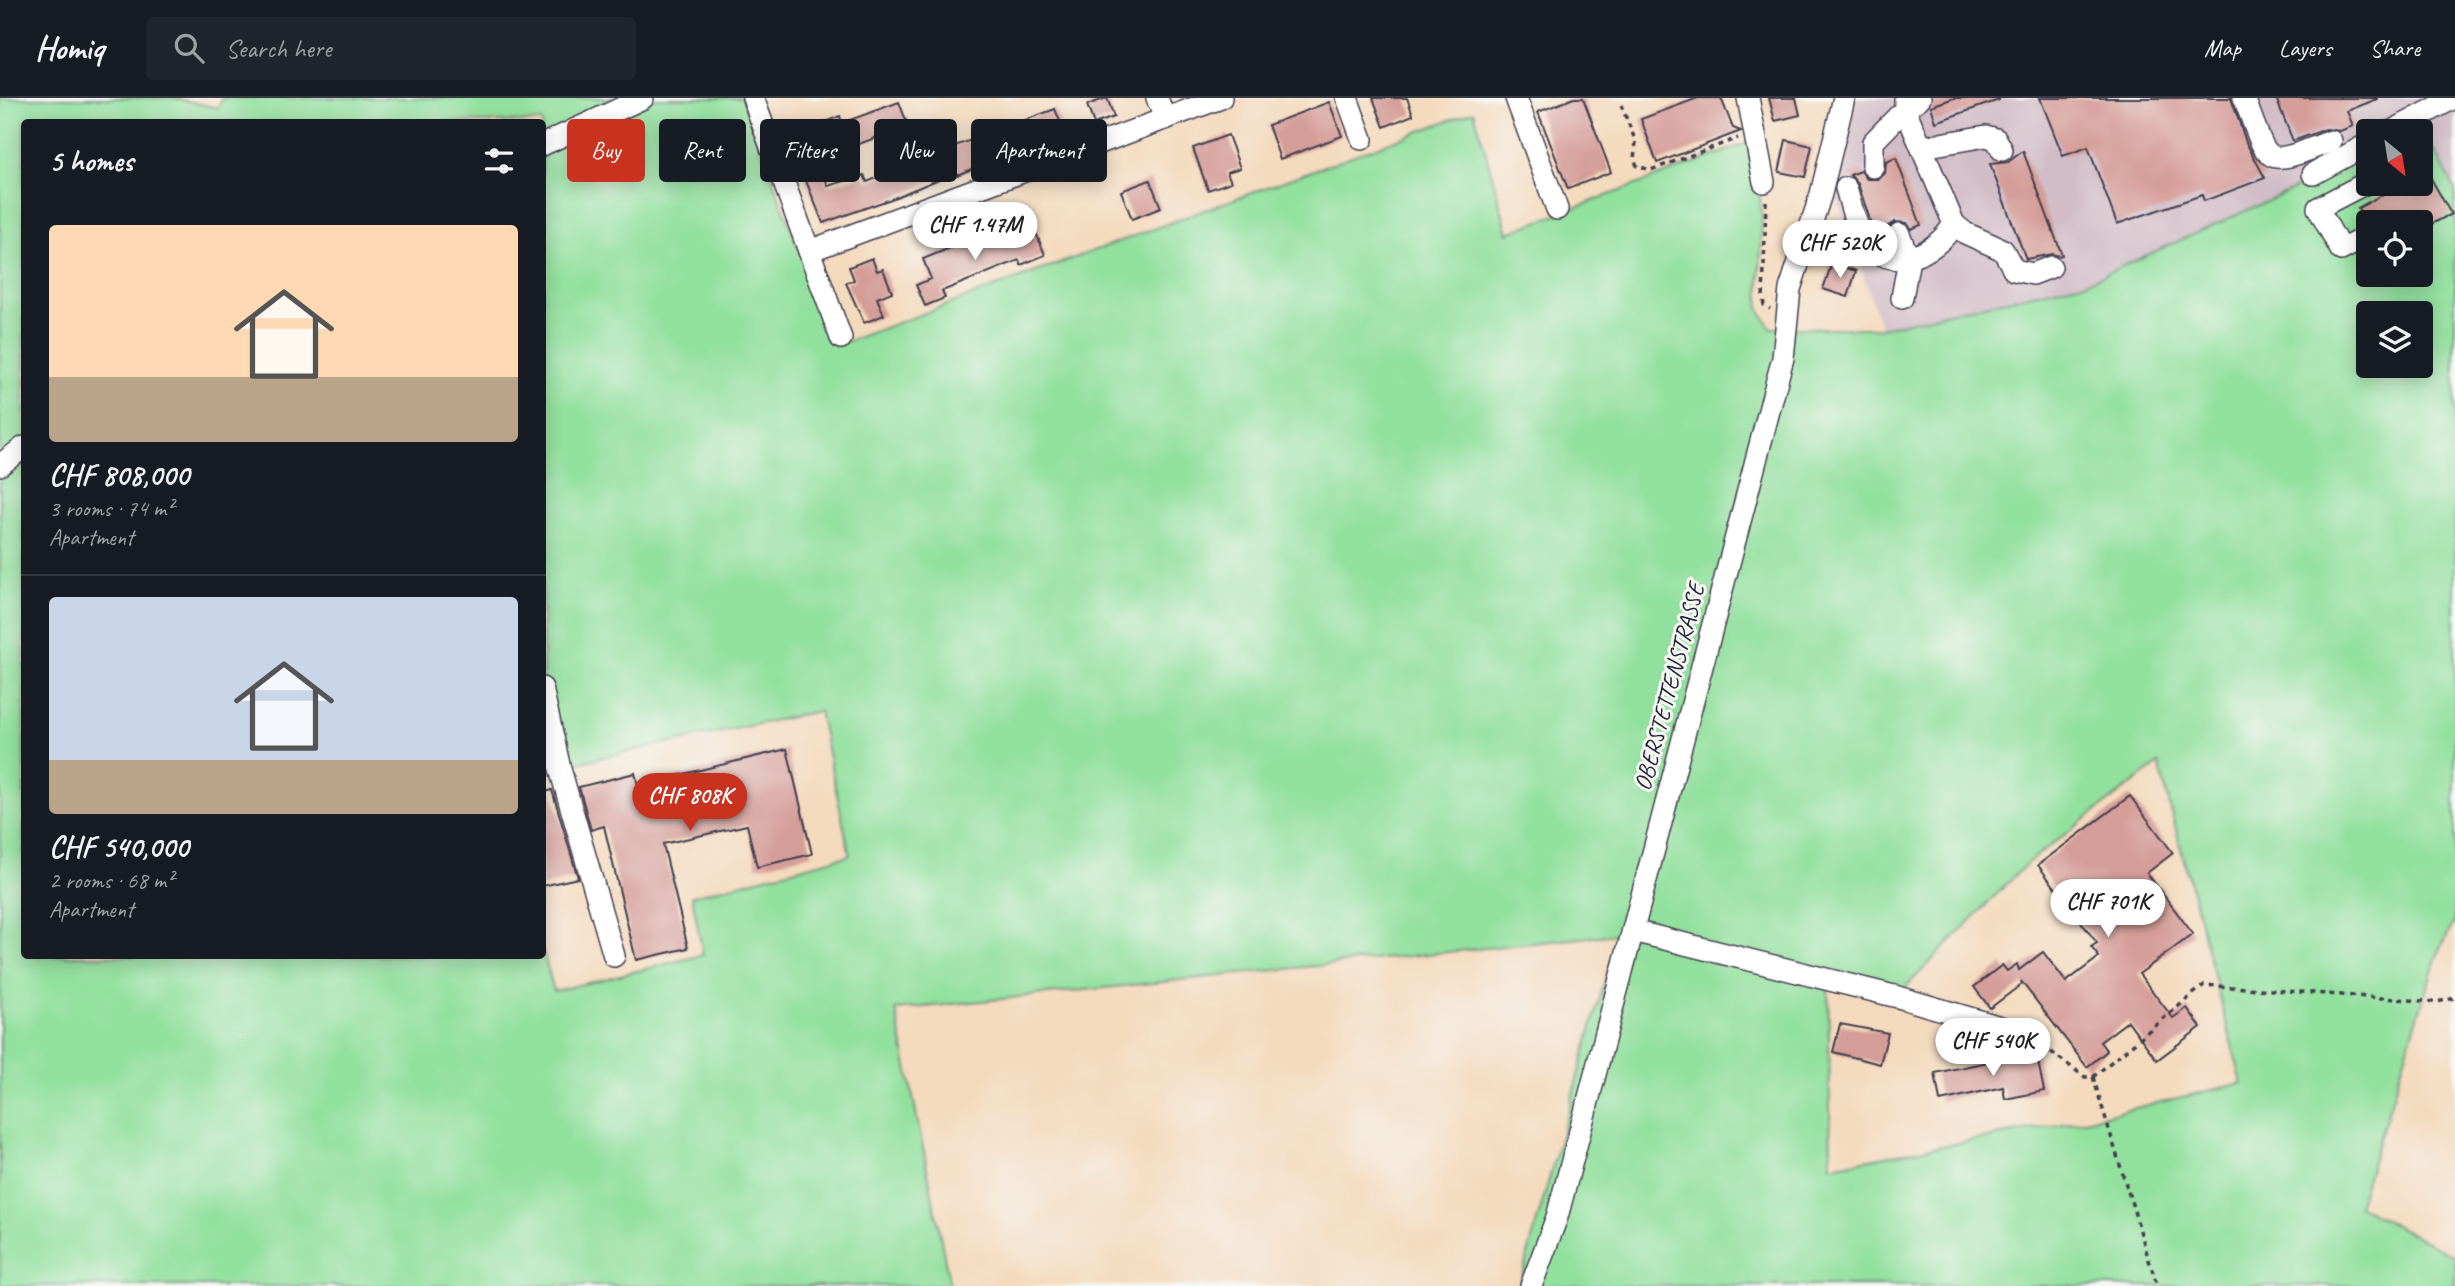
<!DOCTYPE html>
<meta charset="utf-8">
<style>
body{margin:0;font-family:Caveat,sans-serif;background:#20242c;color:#f1f3f6;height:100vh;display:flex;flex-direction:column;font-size:26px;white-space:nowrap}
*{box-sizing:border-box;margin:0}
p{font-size:23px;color:#9ea1a6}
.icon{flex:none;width:38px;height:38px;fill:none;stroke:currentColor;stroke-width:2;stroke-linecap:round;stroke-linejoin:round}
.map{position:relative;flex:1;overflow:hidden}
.drawer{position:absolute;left:21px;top:21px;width:525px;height:840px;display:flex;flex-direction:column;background:#171b24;border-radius:7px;box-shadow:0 4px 18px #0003}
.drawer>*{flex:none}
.guide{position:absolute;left:567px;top:21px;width:665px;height:63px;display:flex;gap:14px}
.needle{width:46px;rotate:150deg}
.tools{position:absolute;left:2356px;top:21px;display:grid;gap:14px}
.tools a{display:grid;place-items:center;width:77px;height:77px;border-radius:7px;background:#171b24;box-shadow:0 4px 18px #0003;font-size:35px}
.price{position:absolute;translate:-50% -60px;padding:0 16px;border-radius:24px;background:#fff;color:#222;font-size:23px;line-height:46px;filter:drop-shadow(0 2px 4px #0008)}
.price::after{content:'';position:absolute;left:50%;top:42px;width:21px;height:16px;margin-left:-10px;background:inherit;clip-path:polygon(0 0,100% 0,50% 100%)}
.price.current{background:#c8321e;color:#fff}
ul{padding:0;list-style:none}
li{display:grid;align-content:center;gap:14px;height:371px;padding:0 28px}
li+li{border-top:2px solid #363941}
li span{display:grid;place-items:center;height:217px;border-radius:7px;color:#555}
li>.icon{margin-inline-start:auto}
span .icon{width:126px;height:126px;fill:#fffc;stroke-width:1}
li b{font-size:30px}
h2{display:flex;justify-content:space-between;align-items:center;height:84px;padding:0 28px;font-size:30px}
.tag{padding:0 24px;border-radius:7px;background:#171b24;box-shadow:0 4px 18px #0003;font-size:24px;line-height:63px}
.tag.current{background:#c8321e;color:#fff}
header{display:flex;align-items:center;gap:42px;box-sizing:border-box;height:98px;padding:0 35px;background:#171b24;border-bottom:2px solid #363941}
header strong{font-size:33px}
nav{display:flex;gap:38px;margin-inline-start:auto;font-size:24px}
.search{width:490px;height:63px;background:#20242c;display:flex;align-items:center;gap:18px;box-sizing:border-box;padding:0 24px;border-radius:7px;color:#9ea1a6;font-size:26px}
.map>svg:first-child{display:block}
</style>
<header>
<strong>Homiq</strong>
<div class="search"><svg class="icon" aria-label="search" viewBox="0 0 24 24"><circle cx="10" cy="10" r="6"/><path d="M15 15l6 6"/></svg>Search here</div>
<nav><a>Map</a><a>Layers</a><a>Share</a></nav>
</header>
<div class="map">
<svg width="2455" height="1188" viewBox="0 0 2455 1188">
<rect width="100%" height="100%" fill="#f6f6f2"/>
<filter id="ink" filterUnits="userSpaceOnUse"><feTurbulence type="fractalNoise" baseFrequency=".0143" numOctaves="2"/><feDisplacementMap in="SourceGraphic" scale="14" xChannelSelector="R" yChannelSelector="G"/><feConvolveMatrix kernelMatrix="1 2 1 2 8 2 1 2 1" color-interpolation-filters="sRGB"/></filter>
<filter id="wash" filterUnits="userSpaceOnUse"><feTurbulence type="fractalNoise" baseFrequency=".00686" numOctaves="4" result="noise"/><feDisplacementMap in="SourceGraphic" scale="28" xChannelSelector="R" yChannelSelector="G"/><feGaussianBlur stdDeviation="1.57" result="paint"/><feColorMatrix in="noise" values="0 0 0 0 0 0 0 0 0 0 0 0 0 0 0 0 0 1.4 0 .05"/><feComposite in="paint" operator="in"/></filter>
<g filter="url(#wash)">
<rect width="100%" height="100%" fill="#f4dabd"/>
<polygon fill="#d2bdc7" points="1854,0 2455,0 2455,91 2424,33 2368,33 2368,58 2087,184 1881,230 1834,91"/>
<path fill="#92e09e" stroke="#5a816c" stroke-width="2" fill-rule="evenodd" d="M 0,0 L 175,0 L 218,10 L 222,0 L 742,0 L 835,248 L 1474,13 L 1508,135 L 1753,43 L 1762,118 L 1759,211 L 1771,230 L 1881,230 L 2087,184 L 2368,58 L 2368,86 L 2420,86 L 2420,34 L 2424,32 L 2455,91 L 2455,822 L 2437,858 L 2358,1108 L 2455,1158 L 2455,1188 L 1519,1188 L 1618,836 L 896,912 L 950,1188 L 0,1188 ZM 24,24 L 542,24 L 543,672 L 819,613 L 850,757 L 692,798 L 703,857 L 554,893 L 542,850 L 542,858 L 24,858 ZM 2368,124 L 2420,124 L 2420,177 L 2368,177 ZM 2368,215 L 2420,215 L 2420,268 L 2368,268 ZM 2159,666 L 2242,985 L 2080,1023 L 1831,1068 L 1828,880 L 1899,896 L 2027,765 Z"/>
<g id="blocks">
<g fill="#d59d98">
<polygon points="1107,0 1114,19 1094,26 1087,7"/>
<polygon points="1373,0 1407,0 1413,17 1384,29"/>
<polygon points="1574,0 1583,0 1611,74 1568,91 1538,14"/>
<polygon points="1698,0 1721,0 1733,30 1741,33 1657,65 1641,21"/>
<polygon points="1769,0 1796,0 1800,17 1775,23"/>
<polygon points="1954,0 1999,0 1999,2 1936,24 1931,8"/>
<polygon points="2040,0 2231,0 2246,44 2265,80 2204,103 2202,97 2117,126 2088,49 2063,58"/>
<polygon points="2276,0 2377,0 2377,1 2347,13 2353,28 2340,33 2326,31 2293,43"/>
<polygon points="899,4 908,28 818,61 828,88 864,77 867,84 897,72 895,66 911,60 912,64 1055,11 1066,38 1029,52 1027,47 967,73 957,77 956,74 891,101 823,125 794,53 810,46 805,32 840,18 842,25"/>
<polygon points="1329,4 1342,38 1280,61 1268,27"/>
<polygon points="1228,37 1240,70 1227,74 1231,84 1208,92 1193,50"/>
<polygon points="1786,42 1812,48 1805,79 1779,74"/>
<polygon points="2023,53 2062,157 2059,158 2052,156 2026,161 1990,66 2008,64"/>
<polygon points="1896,60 1921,127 1911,131 1907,125 1895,124 1888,128 1887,140 1883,142 1871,125 1858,86 1850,77 1861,73 1867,81 1879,81 1885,75 1886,64"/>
<polygon points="2420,61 2451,116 2420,132 2420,124 2366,124 2358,110 2402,86 2420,86"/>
<polygon points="1150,82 1161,110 1132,121 1121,93"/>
<polygon points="1008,130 1015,146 1037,137 1045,157 1021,167 1019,162 942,193 945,200 925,208 916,187 931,181 923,161 965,144 967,148"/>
<polygon points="872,160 877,173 883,171 892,194 877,200 884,217 864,225 846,185 854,182 849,169"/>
<polygon points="1832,165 1856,173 1848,199 1823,191"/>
<polygon points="787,651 812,756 757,769 747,727 663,746 688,850 636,862 604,728 591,732 579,689 635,675 638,687"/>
<polygon points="552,692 578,780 542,788 542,695"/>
<polygon points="2130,698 2173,755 2147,775 2193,836 2139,876 2173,920 2187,910 2201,929 2157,962 2128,923 2100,944 2107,953 2087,969 2021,883 2022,886 1990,910 1974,889 2002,867 2007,873 2017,866 2019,872 2043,854 2066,884 2099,859 2091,849 2097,845 2038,767"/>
<polygon points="1840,926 1888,935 1880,966 1833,954"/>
<polygon points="2036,954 2044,993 2005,1001 2003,989 1940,1003 1935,975"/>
</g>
</g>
</g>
<g filter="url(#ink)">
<use href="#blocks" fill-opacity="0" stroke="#423e4e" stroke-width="2"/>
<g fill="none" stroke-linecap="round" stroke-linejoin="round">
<g stroke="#423e4e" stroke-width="24">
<g id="minor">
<polyline points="753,0 841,240"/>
<polyline points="1157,0 1165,21"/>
<polyline points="1347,0 1362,41"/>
<polyline points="1516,0 1557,111"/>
<polyline points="1748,0 1764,84"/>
<path d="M 2244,0 C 2270,67 2261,71 2331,43"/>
<polyline points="2392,33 2454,0"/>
<polyline points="542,47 643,0"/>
<polyline points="1923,49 1986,38 1996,41 2002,52"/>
<polyline points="1873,69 1873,44 1905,11 1920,0"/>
<polyline points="2313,76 2368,46"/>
<path d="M 1846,90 C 1851,107 1855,127 1865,142 C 1890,178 1936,156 1954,126 L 1905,11 L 1905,0"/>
<polyline points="1954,126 1965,135 2003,152 2014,172 2033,176 2051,169"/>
<polyline points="1899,136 1909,161 1902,200"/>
<polyline points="2366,139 2341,152 2318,110 2368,84"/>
<polyline points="809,153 1221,0"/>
<polyline points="0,367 24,349"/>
<polyline points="542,590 560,671 614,858"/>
<polyline points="1633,833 1898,899 2028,937"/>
<polyline points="1531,1188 1557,1119 1587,1007 1776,286 1783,260 1790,191 1821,96 1844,0"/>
</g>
</g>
<g stroke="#423e4e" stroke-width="3.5" stroke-dasharray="5 5" stroke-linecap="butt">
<polyline points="1621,7 1636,44 1634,60 1637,68 1651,72 1738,40"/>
<polyline points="1766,103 1763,201 1764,207 1770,211"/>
<polyline points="963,116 970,127"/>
<polyline points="2043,948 2085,979 2093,979 2204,887 2437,904 2455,900"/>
<polyline points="2093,979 2157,1188"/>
</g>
<use href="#minor" stroke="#fff" stroke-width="21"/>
</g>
</g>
<g text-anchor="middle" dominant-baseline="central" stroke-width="6" stroke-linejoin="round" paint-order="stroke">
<g font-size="24" fill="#22223b" stroke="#f6f6f2">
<text transform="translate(1669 589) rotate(-75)">OBERSTETTENSTRASSE</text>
</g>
</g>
</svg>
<div class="tools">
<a><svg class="needle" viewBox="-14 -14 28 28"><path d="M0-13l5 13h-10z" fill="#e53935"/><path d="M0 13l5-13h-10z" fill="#9ea1a6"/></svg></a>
<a><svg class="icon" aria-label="locate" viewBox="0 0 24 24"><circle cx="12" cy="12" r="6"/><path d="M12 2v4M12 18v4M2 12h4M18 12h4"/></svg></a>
<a><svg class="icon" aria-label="layers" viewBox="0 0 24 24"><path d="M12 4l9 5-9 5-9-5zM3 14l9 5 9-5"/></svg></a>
</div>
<b class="price" style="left:975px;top:164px">CHF 1.47M</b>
<b class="price" style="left:1840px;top:182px">CHF 520K</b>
<b class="price current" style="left:690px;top:735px">CHF 808K</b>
<b class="price" style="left:2108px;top:841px">CHF 701K</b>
<b class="price" style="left:1993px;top:980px">CHF 540K</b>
<div class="guide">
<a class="tag current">Buy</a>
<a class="tag">Rent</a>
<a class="tag">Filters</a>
<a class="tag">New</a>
<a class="tag">Apartment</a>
</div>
<section class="drawer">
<h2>5 homes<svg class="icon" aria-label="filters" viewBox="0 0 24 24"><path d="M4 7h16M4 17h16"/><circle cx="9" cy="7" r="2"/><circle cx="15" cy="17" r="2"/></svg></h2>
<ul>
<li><span style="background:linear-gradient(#ffd9b3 70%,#b9a48a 0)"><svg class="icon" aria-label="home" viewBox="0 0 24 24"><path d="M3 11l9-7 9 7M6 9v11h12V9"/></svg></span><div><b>CHF 808,000</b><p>3 rooms · 74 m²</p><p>Apartment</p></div></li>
<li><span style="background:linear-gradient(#c9d6e8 75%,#b9a48a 0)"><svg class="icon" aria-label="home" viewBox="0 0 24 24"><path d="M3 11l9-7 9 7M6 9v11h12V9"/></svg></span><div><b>CHF 540,000</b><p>2 rooms · 68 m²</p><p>Apartment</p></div></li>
</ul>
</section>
</div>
